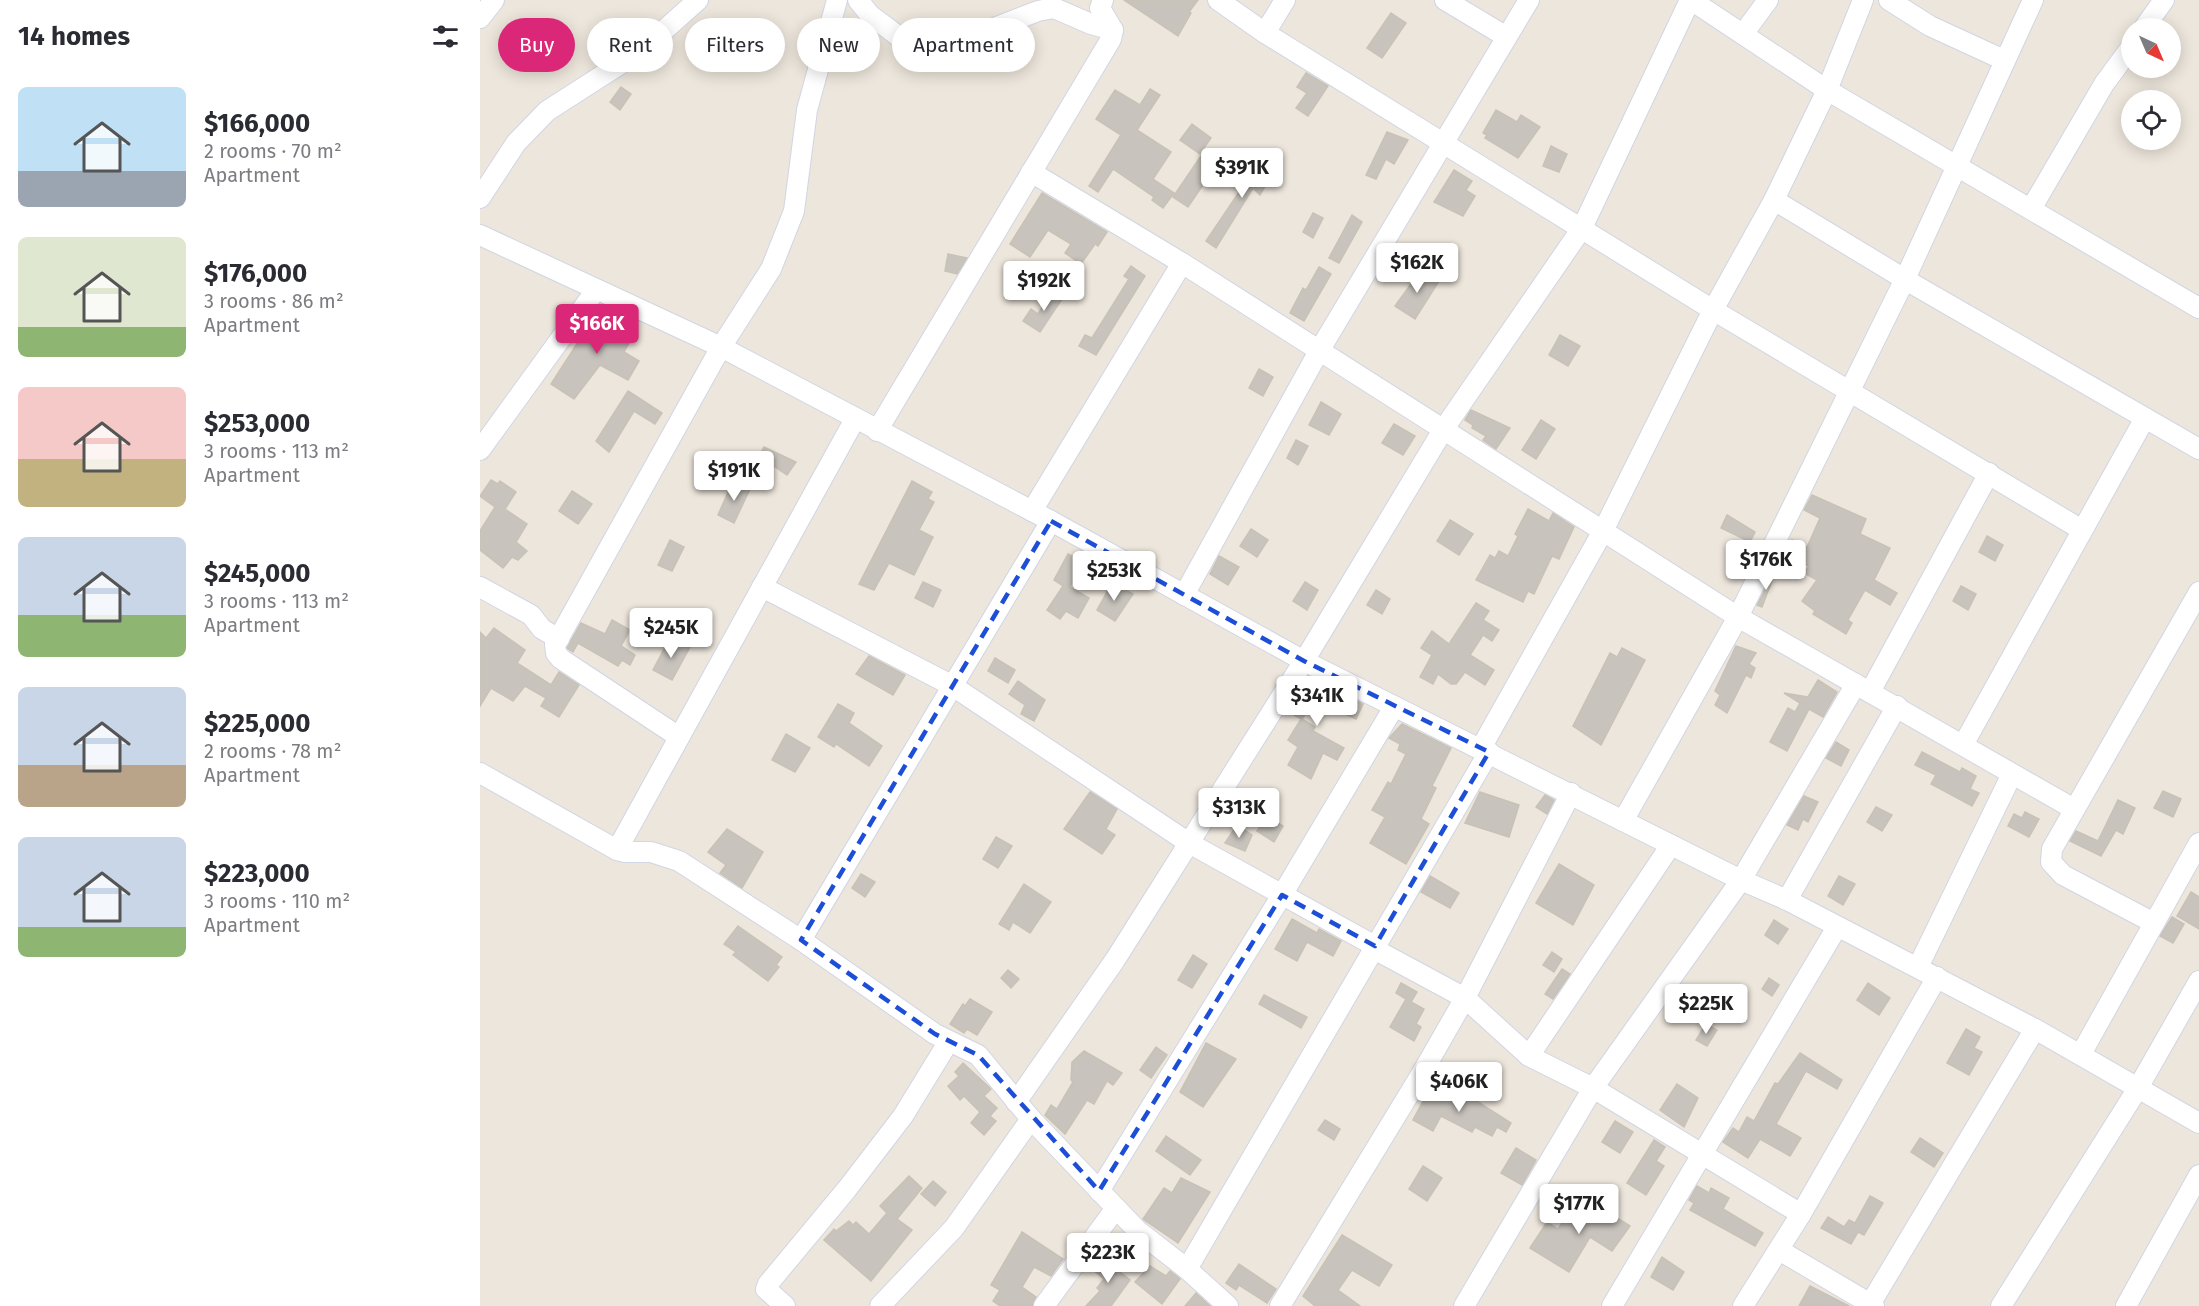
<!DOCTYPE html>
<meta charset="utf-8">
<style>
body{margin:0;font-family:"Fira Sans",sans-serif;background:#f7f7f7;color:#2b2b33;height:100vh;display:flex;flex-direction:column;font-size:22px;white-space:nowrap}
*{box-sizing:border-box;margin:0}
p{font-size:20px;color:#7c7c81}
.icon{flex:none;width:33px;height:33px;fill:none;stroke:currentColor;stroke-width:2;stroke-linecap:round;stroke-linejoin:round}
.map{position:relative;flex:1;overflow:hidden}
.drawer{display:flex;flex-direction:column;background:#fff;width:480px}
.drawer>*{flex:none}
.guide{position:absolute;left:18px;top:18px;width:570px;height:54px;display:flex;gap:12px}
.needle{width:39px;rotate:136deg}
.tools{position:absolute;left:1641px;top:18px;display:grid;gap:12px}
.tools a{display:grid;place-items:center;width:60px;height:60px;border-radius:50%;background:#fff;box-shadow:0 3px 15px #0003;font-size:30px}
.price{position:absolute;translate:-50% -51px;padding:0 14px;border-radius:6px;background:#fff;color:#222;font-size:20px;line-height:39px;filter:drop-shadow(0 2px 3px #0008)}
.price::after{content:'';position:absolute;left:50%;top:36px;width:18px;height:14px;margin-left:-9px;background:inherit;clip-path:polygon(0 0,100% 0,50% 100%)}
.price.current{background:#db2777;color:#fff}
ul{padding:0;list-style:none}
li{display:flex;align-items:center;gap:18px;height:150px;padding:0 18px}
li span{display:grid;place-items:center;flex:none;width:168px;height:120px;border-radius:9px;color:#555}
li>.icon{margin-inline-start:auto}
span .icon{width:72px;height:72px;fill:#fffc;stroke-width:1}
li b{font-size:26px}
h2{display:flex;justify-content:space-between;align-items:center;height:72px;padding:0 18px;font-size:26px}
.pill{padding:0 21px;border-radius:27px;background:#fff;box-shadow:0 3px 15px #0003;font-size:21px;line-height:54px}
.pill.current{background:#db2777;color:#fff}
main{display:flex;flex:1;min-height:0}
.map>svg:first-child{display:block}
</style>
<main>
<section class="drawer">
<h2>14 homes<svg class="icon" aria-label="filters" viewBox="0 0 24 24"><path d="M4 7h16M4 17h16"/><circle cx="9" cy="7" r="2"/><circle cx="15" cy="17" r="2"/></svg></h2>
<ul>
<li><span style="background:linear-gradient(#bfe0f5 70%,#9aa5b1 0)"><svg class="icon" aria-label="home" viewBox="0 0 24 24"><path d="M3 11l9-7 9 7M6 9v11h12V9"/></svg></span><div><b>$166,000</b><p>2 rooms · 70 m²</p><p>Apartment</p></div></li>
<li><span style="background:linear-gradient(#dfe7d0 75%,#8fb573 0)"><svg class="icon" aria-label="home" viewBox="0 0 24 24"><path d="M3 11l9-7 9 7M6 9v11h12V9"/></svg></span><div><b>$176,000</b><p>3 rooms · 86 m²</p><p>Apartment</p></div></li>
<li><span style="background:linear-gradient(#f6c9c9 60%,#c2b280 0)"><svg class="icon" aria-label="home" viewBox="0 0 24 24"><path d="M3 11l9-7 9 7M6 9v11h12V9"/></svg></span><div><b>$253,000</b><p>3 rooms · 113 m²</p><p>Apartment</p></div></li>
<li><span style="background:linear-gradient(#c9d6e8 65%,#8fb573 0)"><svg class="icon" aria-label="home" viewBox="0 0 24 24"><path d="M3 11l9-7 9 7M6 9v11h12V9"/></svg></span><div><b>$245,000</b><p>3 rooms · 113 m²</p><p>Apartment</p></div></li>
<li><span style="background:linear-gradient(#c9d6e8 65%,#b9a48a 0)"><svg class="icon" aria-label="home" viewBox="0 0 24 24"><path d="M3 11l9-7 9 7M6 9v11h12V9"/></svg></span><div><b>$225,000</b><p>2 rooms · 78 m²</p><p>Apartment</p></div></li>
<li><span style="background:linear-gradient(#c9d6e8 75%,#8fb573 0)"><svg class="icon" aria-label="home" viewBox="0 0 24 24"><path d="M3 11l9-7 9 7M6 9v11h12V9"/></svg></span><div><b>$223,000</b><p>3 rooms · 110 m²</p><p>Apartment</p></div></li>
</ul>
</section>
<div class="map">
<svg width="1719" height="1306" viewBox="0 0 1719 1306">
<rect width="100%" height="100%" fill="#ede6dc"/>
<g fill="#c8c3bc" stroke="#c8c2b6" stroke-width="1.5">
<polygon points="644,0 718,0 709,12 711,13 698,36"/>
<polygon points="911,13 926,23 902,58 887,48"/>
<polygon points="826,73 848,86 828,116 816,108 827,93 817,87"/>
<polygon points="141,87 151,94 140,110 130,102"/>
<polygon points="670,89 680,95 657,130 691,152 673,179 694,193 683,208 672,200 674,197 633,169 618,192 609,186 641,135 616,119 635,90 660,105"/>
<polygon points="1016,110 1037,122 1041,115 1060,127 1038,158 1005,138 1007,135 1003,133"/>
<polygon points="712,124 731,138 720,154 700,140"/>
<polygon points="907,132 928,140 914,164 906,159 896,179 886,175"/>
<polygon points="1071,146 1087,154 1079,172 1063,166"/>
<polygon points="725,150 740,160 708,207 693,197"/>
<polygon points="782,158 796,167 780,195 773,188 736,248 726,241"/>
<polygon points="974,170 992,181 986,190 995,196 983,216 954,202"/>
<polygon points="562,193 627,232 618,246 615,244 601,264 585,253 591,244 568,230 550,257 530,244"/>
<polygon points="833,213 843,218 833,238 823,232"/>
<polygon points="872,215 882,222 859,263 849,258"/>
<polygon points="468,254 487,258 477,274 465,271"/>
<polygon points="651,266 665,276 616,355 599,346 605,335 612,338 617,330 649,279 644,276"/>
<polygon points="839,267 851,274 824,321 810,313 823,288 826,290"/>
<polygon points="941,270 959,281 935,319 915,306"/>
<polygon points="573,289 584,296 560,332 543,321 551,309 558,314"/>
<polygon points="118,311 154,334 144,352 159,361 148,380 120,365 94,399 71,384"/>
<polygon points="1080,335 1100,346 1088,366 1069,355"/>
<polygon points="779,369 793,377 783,396 769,388"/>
<polygon points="148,391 182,413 175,424 154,411 129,452 116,441"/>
<polygon points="841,402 861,414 849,435 829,425"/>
<polygon points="991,410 1030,428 1016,449 1003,440 1006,436 992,428 993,425 985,420"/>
<polygon points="1061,420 1075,429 1056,459 1042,450"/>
<polygon points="914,424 935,436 923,455 902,443"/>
<polygon points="816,440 828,446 818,465 807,458"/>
<polygon points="284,447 316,462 307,475 279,456"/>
<polygon points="11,480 18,484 20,481 36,492 25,509 47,524 36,542 47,551 38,560 32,557 23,568 0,550 0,531 15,507 0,496"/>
<polygon points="253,481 270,489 254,523 238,515"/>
<polygon points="432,481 452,492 448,499 454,502 439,530 453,537 434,575 409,563 394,590 379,584"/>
<polygon points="92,491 112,504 98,524 79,511"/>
<polygon points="1332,495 1386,519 1380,534 1410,548 1394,580 1417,593 1410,605 1385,590 1368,620 1372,623 1366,634 1333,614 1335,611 1322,601 1337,580 1324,573 1329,566 1305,556 1312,540 1327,547 1340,518 1324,510"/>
<polygon points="1048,509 1069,521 1073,513 1094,527 1079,559 1072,556 1054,594 1048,591 1043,602 996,580 1010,555 1015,558 1019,551 1028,556 1038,536 1035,534"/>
<polygon points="1247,515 1275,532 1270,542 1241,528"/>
<polygon points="970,520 993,534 979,555 957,541"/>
<polygon points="771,529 788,540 777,557 760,546"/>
<polygon points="1507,536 1523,545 1515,561 1499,552"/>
<polygon points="190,540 204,547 192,571 178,565"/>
<polygon points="588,554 604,562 590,587 609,598 598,618 586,611 580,619 567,610 583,586 574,580"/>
<polygon points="739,556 759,567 748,585 730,574"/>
<polygon points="1299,562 1282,607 1277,605"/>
<polygon points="443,582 461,590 453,607 435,598"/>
<polygon points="825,582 838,590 827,610 813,601"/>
<polygon points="632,583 653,594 635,621 617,610"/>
<polygon points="1481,586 1496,594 1488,610 1473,601"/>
<polygon points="896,590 910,599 902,614 887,605"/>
<polygon points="996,603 1009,611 1003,620 1019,630 1012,641 1003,635 990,655 1014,670 1005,685 985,672 976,684 971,684 958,674 953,684 940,677 952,655 941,648 952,631 969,644"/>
<polygon points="132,620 150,630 141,646 155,655 150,665 142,660 138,666 98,643 93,652 87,648 101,623 125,634"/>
<polygon points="14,628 45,650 37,663 71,685 79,672 99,685 79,717 61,706 66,698 45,686 33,701 11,688 0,706 0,632 6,638"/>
<polygon points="190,638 210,647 192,680 173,670"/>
<polygon points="1256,646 1276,653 1269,664 1275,668 1271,678 1266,675 1247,713 1235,705 1240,695 1235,691"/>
<polygon points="1142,648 1165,660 1121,745 1093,726 1130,653 1137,657"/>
<polygon points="389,656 425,675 413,695 376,674"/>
<polygon points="515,658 535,670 528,683 508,671"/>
<polygon points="835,680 883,704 876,719 835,700 822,719 835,727 833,731 864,748 857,760 843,753 831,779 808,765 818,747 808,740 821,719 809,712 825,685 831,688"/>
<polygon points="1338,680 1357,692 1343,717 1329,709 1307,751 1290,742 1308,708 1315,712 1320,703 1304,693 1328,697"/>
<polygon points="538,681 565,700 554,721 541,714 545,705 529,694"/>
<polygon points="358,704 374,713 369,723 402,746 389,766 356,744 354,747 338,737"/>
<polygon points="922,724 971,748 952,786 956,788 941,819 949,824 926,864 890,843 905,817 892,810 908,782 911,784 926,754 918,750 920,744 909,738"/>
<polygon points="306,734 330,748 315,772 292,760"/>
<polygon points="1356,742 1369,750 1361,766 1346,758"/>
<polygon points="1442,752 1480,772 1482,768 1496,776 1490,789 1499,793 1492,806 1451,784 1456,775 1435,765"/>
<polygon points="1683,791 1701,799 1693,817 1674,808"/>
<polygon points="610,792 637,809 626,829 635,835 622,854 584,829"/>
<polygon points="1000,792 1039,805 1029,837 985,823"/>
<polygon points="1065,795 1074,800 1067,814 1056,807"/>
<polygon points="1324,796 1338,802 1328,822 1323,819 1318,830 1307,825"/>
<polygon points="1638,800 1655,808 1643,834 1636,830 1621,856 1590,841 1596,831 1618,841"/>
<polygon points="1396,807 1412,815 1402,831 1387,822"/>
<polygon points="1545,812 1559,819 1549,837 1528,826 1534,814 1542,818"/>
<polygon points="787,816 803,826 794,842 777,831"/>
<polygon points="757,825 772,835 765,851 745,843"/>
<polygon points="247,829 283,852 262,888 240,873 246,865 228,852"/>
<polygon points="516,837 532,846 518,868 503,859"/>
<polygon points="1079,864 1114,885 1093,925 1056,903"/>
<polygon points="381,874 395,882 385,897 372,888"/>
<polygon points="950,876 979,893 970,908 941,892"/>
<polygon points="1359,876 1375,884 1363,905 1348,896"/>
<polygon points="544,884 571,902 550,933 533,922 529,930 519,924"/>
<polygon points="1711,892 1719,897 1719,929 1697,916"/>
<polygon points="1692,917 1704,924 1693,943 1680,936"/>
<polygon points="812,919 837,933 839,929 861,941 853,956 827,942 817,961 795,949"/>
<polygon points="1294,920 1308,929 1298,944 1285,935"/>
<polygon points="258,926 302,957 296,965 299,967 288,981 253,955 256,952 244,944"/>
<polygon points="1072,952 1082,959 1074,972 1063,965"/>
<polygon points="713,955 727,964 712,988 698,980"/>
<polygon points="1082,969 1090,974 1073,999 1065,994"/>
<polygon points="528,970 539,979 531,988 521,978"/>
<polygon points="1289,978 1299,985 1292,996 1282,989"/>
<polygon points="921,983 937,992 931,1002 944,1009 936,1024 941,1027 934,1041 910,1027 926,999 916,993"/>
<polygon points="1388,983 1410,998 1399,1015 1377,1000"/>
<polygon points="784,995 827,1017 821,1028 779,1004"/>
<polygon points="490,999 512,1012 497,1035 487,1029 484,1033 470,1024 483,1004 485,1006"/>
<polygon points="1226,1024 1237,1030 1227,1046 1216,1040"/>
<polygon points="1486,1029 1500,1037 1494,1048 1502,1052 1489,1075 1467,1063"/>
<polygon points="726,1043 756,1059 723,1107 700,1092"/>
<polygon points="676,1047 687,1055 671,1078 660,1070"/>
<polygon points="604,1051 642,1073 633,1085 627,1081 614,1104 607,1100 585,1134 565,1115 571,1105 577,1109 593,1082 591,1080 592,1062"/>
<polygon points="1320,1053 1362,1080 1357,1089 1326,1071 1296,1124 1321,1138 1310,1156 1280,1139 1268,1158 1243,1142 1253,1128 1259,1132 1267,1117 1274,1121 1295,1083 1298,1084"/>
<polygon points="483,1063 511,1089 504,1096 517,1108 510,1116 516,1121 504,1135 491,1123 500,1112 484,1096 480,1100 468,1086 479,1076 475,1072"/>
<polygon points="1197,1084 1218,1098 1204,1127 1180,1110"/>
<polygon points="973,1086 1031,1123 1026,1132 1017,1127 1012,1136 995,1127 992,1132 961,1116 953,1131 933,1120 949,1090 964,1100"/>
<polygon points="845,1120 860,1129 854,1140 838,1130"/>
<polygon points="1135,1121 1153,1132 1140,1153 1122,1142"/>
<polygon points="686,1136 721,1160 710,1175 676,1151"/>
<polygon points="1440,1138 1463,1153 1454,1167 1431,1152"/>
<polygon points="1174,1140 1185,1147 1176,1161 1184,1166 1166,1195 1147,1183"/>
<polygon points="1036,1148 1056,1160 1042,1185 1021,1173"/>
<polygon points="943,1166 962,1178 947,1201 929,1189"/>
<polygon points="429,1176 442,1188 417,1219 432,1230 391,1281 344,1240 354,1229 356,1231 369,1221 373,1225 376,1222 389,1234 407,1213 400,1206"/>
<polygon points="701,1178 730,1192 698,1243 663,1219 684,1188 692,1193"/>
<polygon points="453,1181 466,1192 455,1206 441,1194"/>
<polygon points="1217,1186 1229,1193 1231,1188 1249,1198 1243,1209 1283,1233 1275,1246 1210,1210 1214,1203 1209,1200"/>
<polygon points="1390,1196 1403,1203 1384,1235 1378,1232 1371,1244 1341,1228 1348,1217 1364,1227 1369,1220 1375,1223"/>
<polygon points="1107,1199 1150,1226 1132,1251 1110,1237 1089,1272 1050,1248 1067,1222 1078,1229 1086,1217 1093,1221"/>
<polygon points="542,1232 583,1259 571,1276 554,1267 542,1287 556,1297 552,1306 520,1306 513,1301 520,1290 511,1285"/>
<polygon points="862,1235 912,1265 899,1286 872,1270 858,1290 880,1306 835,1306 823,1296"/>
<polygon points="621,1257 650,1280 631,1306 606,1306 620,1291 617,1288 624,1279 612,1269"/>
<polygon points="1182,1257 1204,1272 1193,1290 1171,1277"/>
<polygon points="759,1264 796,1289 787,1303 759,1285 756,1290 746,1283"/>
<polygon points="670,1266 686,1276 690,1271 700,1279 682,1304 655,1282"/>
<polygon points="1330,1286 1369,1306 1319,1306"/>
<polygon points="716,1293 730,1306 705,1306"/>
</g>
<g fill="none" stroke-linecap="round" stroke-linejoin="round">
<g stroke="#d1d5e4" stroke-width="22">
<g id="minor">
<polyline points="378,0 390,15 418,36 454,39 509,30 558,11 574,8 611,24 633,30"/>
<polyline points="738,0 785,33 1233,310 1602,530"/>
<polyline points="965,0 1025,36"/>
<polyline points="1211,0 1347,90 1719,308"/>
<polyline points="1409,0 1450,26 1524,60"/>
<polyline points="0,18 14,0"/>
<polyline points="1664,28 1684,0"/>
<polyline points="785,33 805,0"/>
<polyline points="1263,34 1288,0"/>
<polyline points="551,172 702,263 1258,617 1594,809"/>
<polyline points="0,198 36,143 67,111 162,50 218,0"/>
<polyline points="1294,200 1431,283 1719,449"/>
<polyline points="1551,209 1624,84 1652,46"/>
<polyline points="0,235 241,347 571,521 824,661 1261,880 1307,900 1555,1029 1719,1123"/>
<polyline points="397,431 631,39 633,30 620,8 623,0"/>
<polyline points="0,450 116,290"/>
<polyline points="552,511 702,263"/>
<polyline points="0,587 51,615 62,629 79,639"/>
<polyline points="282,587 471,685 709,843 895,946"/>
<polyline points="704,595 839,351 1049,0"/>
<polyline points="1390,692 1509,473"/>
<polyline points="199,737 81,659 76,653 75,645 241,347 291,269 314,211 327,110 357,0"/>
<polyline points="1483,745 1665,418"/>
<polyline points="1001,748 1123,531 1233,310 1294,200 1347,90 1383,0"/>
<polyline points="0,773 137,850 145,852 171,852 199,861 321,940 455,1034 498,1055 551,1119 658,1231 707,1269 748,1306"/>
<polyline points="1143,821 1258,617 1425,279 1553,0"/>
<polyline points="137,850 375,419"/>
<polyline points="1307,900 1417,706"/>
<polyline points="1674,923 1583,875 1571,862 1572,849 1719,592"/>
<polyline points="321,940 571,521"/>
<polyline points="894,949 985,998 1049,1056 1113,1088 1321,1214"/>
<polyline points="1438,967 1532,774"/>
<polyline points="1601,1054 1719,843"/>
<polyline points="1049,1056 1191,845"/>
<polyline points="536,1102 635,960 824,661 963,430 1102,228 1210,0"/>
<polyline points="619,1191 802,895 914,707"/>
<polyline points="1299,1250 1394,1306"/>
<polyline points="707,1269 1009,752"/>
<polyline points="305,1306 286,1289 288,1284 367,1189 423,1116 469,1041"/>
<polyline points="400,1306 474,1228 551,1119"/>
<polyline points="564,1306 636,1208"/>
<polyline points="800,1306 942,1073 985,998 1091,793"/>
<polyline points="984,1306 1113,1088 1261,880 1376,684"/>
<polyline points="1132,1306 1357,927"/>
<polyline points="1263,1306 1321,1214 1457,977"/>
<polyline points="1389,1306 1555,1029"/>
<polyline points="1521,1306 1658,1088 1719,981"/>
<polyline points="1646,1306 1719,1175"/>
</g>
</g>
<use href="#minor" stroke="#fff" stroke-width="20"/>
</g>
<path fill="none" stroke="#1d4ed8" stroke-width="4.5" stroke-dasharray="12 8" stroke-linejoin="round" d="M 571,521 L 824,661 L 1009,752 L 895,946 L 802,895 L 619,1191 L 498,1055 L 455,1034 L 321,940 Z"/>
</svg>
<div class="tools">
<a><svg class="needle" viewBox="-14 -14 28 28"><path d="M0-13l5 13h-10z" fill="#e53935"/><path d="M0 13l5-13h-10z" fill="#7c7c81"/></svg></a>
<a><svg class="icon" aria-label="locate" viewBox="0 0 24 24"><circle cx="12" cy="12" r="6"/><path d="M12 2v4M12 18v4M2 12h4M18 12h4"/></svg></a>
</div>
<b class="price" style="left:762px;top:199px">$391K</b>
<b class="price" style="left:937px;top:294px">$162K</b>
<b class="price" style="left:564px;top:312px">$192K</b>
<b class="price current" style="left:117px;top:355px">$166K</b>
<b class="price" style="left:254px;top:502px">$191K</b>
<b class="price" style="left:1286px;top:591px">$176K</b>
<b class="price" style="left:634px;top:602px">$253K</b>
<b class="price" style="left:191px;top:659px">$245K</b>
<b class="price" style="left:837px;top:727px">$341K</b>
<b class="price" style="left:759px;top:839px">$313K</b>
<b class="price" style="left:1226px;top:1035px">$225K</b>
<b class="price" style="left:979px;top:1113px">$406K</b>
<b class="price" style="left:1099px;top:1235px">$177K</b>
<b class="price" style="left:628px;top:1284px">$223K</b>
<div class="guide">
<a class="pill current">Buy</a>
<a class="pill">Rent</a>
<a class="pill">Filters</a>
<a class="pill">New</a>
<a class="pill">Apartment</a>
</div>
</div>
</main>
